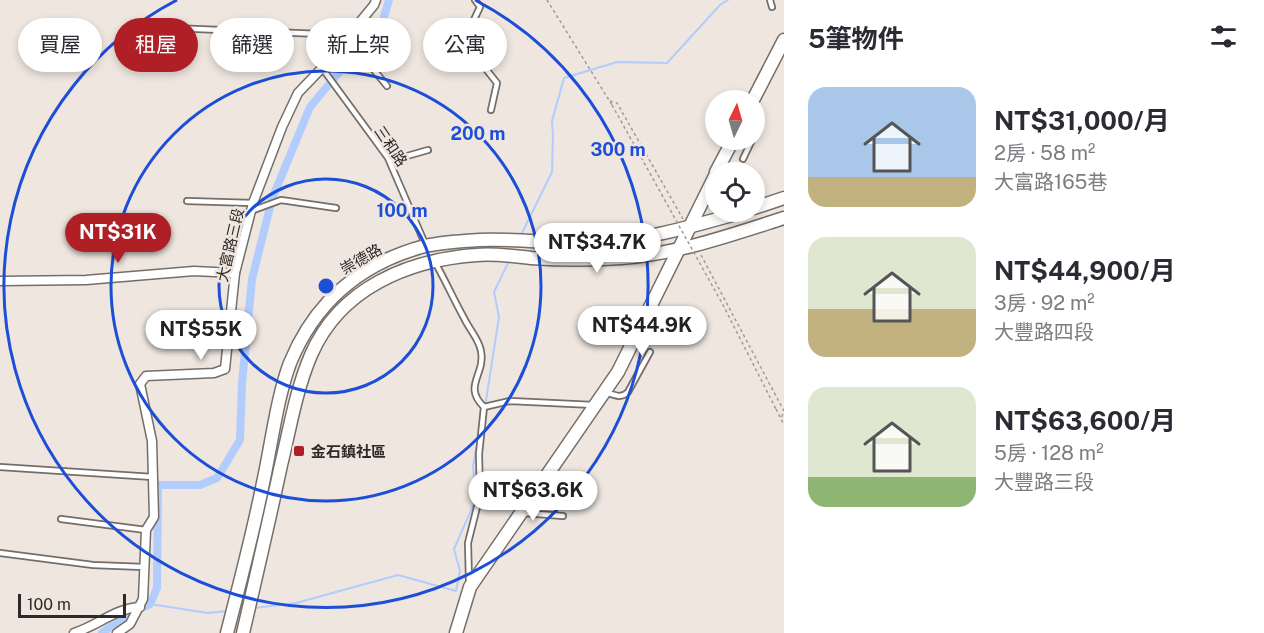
<!DOCTYPE html>
<html lang="zh-TW">
<meta charset="utf-8">
<style>
body{margin:0;font-family:"Public Sans","Noto Sans TC",sans-serif;background:#f2f2f3;color:#2b2b33;height:100vh;display:flex;flex-direction:column;font-size:22px;white-space:nowrap}
*{box-sizing:border-box;margin:0}
p{font-size:20px;color:#7c7c81}
.icon{flex:none;width:33px;height:33px;fill:none;stroke:currentColor;stroke-width:2;stroke-linecap:round;stroke-linejoin:round}
.map{position:relative;flex:1;overflow:hidden}
.sheet{display:flex;flex-direction:column;background:#fff;width:480px}
.sheet>*{flex:none}
.hud{position:absolute;left:18px;top:18px;width:570px;height:54px;display:flex;gap:12px}
.needle{width:39px;rotate:5deg}
.controls{position:absolute;left:705px;top:90px;display:grid;gap:12px}
.controls a{display:grid;place-items:center;width:60px;height:60px;border-radius:50%;background:#fff;box-shadow:0 3px 9px #0003;font-size:30px}
.scale{position:absolute;left:18px;bottom:15px;width:108px;box-sizing:border-box;padding-left:6px;border:3px solid #2d2a27;border-top:0;font-size:16px;line-height:21px;white-space:nowrap;color:#2d2a27;-webkit-text-stroke:4px #eee6df;paint-order:stroke}
.price{position:absolute;translate:-50% -51px;padding:0 14px;border-radius:21px;background:#fff;color:#222;font-size:20px;line-height:39px;filter:drop-shadow(0 2px 3px #0008)}
.price::after{content:'';position:absolute;left:50%;top:36px;width:18px;height:14px;margin-left:-9px;background:inherit;clip-path:polygon(0 0,100% 0,50% 100%)}
.price.on{background:#b01e26;color:#fff}
ul{padding:0;list-style:none}
li{display:flex;align-items:center;gap:18px;height:150px;padding:0 24px}
li span{display:grid;place-items:center;flex:none;width:168px;height:120px;border-radius:18px;color:#555}
li>.icon{margin-inline-start:auto}
span .icon{width:72px;height:72px;fill:#fffc;stroke-width:1}
li b{font-size:26px}
h2{display:flex;justify-content:space-between;align-items:center;height:72px;padding:0 24px;font-size:26px}
.tag{padding:0 21px;border-radius:27px;background:#fff;box-shadow:0 3px 9px #0003;font-size:21px;line-height:54px}
.tag.on{background:#b01e26;color:#fff}
main{display:flex;flex:1;min-height:0}
.map>svg:first-child{display:block}
</style>
<main>
<div class="map">
<svg width="784" height="633" viewBox="0 0 784 633">
<rect width="100%" height="100%" fill="#eee6df"/>
<g fill="none" stroke-linecap="round" stroke-linejoin="round">
<g stroke="#b2cdfd" stroke-width="2">
<polyline points="521,235 552,172 553,136 552,121 564,78 617,62 667,63 720,5 728,0"/>
<polyline points="485,407 499,317 494,292 510,259"/>
<polyline points="150,604 208,613 227,611"/>
<polyline points="254,608 296,603 398,575 456,591 460,571 454,549 476,499 473,466 478,439"/>
</g>
<polyline stroke="#b2cdfd" stroke-width="8" points="102,633 126,615 150,604 157,588 158,485 200,485 217,478 240,440 242,383 252,279 272,199 310,107 383,20 389,0"/>
<g stroke="#756e68" stroke-width="8">
<g id="lane">
<polyline points="475,0 480,7 471,26 462,52 478,59 497,83 491,110"/>
<polyline points="770,0 772,7"/>
<polyline points="149,27 320,34 335,32 355,27"/>
<polyline points="347,37 387,86"/>
<polyline points="322,68 388,158 426,246"/>
<polyline points="743,159 752,140"/>
<polyline points="391,163 400,158 428,150"/>
<polyline points="187,201 253,203"/>
<polyline points="251,211 281,200 336,208"/>
<path d="M 436,264 C 446,282 454,300 464,318 C 469,329 479,339 481,351 C 486,374 462,386 484,407"/>
<path d="M 605,392 C 614,395 621,399 628,392 L 650,352"/>
<polyline points="484,407 510,401 594,405"/>
<polyline points="0,467 153,477"/>
<polyline points="524,513 563,516"/>
<polyline points="61,519 146,530"/>
<polyline points="0,553 93,565 144,567"/>
<polyline points="469,581 468,543 480,495 479,454 484,407"/>
</g>
</g>
<g stroke="#756e68" stroke-width="11">
<g id="street">
<polyline points="0,281 86,280 194,271 235,273"/>
<path d="M 74,633 C 97,626 116,608 140,607"/>
<polyline points="117,633 130,624 143,599 146,530 154,517 152,441 140,384 146,376 214,373 225,369 235,273 253,203 282,127 298,93 322,68 374,5 376,0"/>
</g>
</g>
<g stroke="#756e68" stroke-width="15">
<g id="secondary">
<polyline points="753,100 784,40"/>
<polyline points="716,172 733,140"/>
<polyline points="754,208 784,198"/>
<path d="M 227,633 C 240,583 253,533 263,483 C 271,447 277,397 290,363 C 315,302 361,263 425,246 C 442,242 462,241 479,240 C 518,238 558,245 597,243 C 647,240 696,225 743,212"/>
<path d="M 243,633 C 256,577 269,521 281,465 C 290,428 296,390 311,355 C 340,288 408,260 476,255 C 494,253 513,256 531,258 C 561,260 591,260 621,258 C 677,254 731,235 784,218"/>
<polyline points="456,633 470,587 618,372 716,174"/>
</g>
</g>
<g stroke="#a09a94" stroke-width="1.5" stroke-dasharray="3 3" stroke-linecap="butt">
<polyline points="547,0 612,105"/>
<polyline points="610,101 617,103 683,219"/>
<polyline points="701,255 784,411 781,419"/>
<polyline points="776,409 784,425"/>
</g>
<use href="#lane" stroke="#fff" stroke-width="4.5"/>
<use href="#street" stroke="#fff" stroke-width="8"/>
<use href="#secondary" stroke="#fff" stroke-width="12"/>
<polyline stroke="#a09a94" stroke-width="1.5" stroke-dasharray="3 3" stroke-linecap="butt" points="612,105 723,305 776,409"/>
</g>
<g fill="none" stroke="#1d4ed8" stroke-width="3">
<circle cx="326" cy="286" r="107"/>
<circle cx="326" cy="286" r="215"/>
<path d="M475 0A322 322 0 1 1 177 0"/>
</g>
<rect fill="#b01e26" stroke="#eee6df" stroke-width="2" x="293" y="445" width="12" height="12" rx="3"/>
<g text-anchor="middle" dominant-baseline="central" stroke-width="5" stroke-linejoin="round" paint-order="stroke">
<g font-size="15" fill="#2d2a27" stroke="#eee6df">
<text transform="translate(391 146) rotate(56)">三和路</text>
<text transform="translate(230 245) rotate(-77)">大富路三段</text>
<text transform="translate(361 259) rotate(-30)">崇德路</text>
</g>
<g font-size="15" font-weight="bold" fill="#2d2a27" stroke="#eee6df" text-anchor="start">
<text x="311" y="451">金石鎮社區</text>
</g>
</g>
<circle cx="326" cy="286" r="9" fill="#1d4ed8" stroke="#eee6df" stroke-width="3"/>
<g font-size="18" text-anchor="middle" font-weight="bold" fill="#1d4ed8" stroke="#eee6df" stroke-width="5" stroke-linejoin="round" paint-order="stroke">
<text x="478" y="140">200 m</text>
<text x="618" y="156">300 m</text>
<text x="402" y="217">100 m</text>
</g>
</svg>
<div class="controls">
<a><svg class="needle" viewBox="-14 -14 28 28"><path d="M0-13l5 13h-10z" fill="#e53935"/><path d="M0 13l5-13h-10z" fill="#7c7c81"/></svg></a>
<a><svg class="icon" aria-label="locate" viewBox="0 0 24 24"><circle cx="12" cy="12" r="6"/><path d="M12 2v4M12 18v4M2 12h4M18 12h4"/></svg></a>
</div>
<div class="scale">100 m</div>
<b class="price on" style="left:118px;top:264px">NT$31K</b>
<b class="price" style="left:597px;top:274px">NT$34.7K</b>
<b class="price" style="left:642px;top:357px">NT$44.9K</b>
<b class="price" style="left:201px;top:361px">NT$55K</b>
<b class="price" style="left:533px;top:522px">NT$63.6K</b>
<div class="hud">
<a class="tag">買屋</a>
<a class="tag on">租屋</a>
<a class="tag">篩選</a>
<a class="tag">新上架</a>
<a class="tag">公寓</a>
</div>
</div>
<section class="sheet">
<h2>5筆物件<svg class="icon" aria-label="filters" viewBox="0 0 24 24"><path d="M4 7h16M4 17h16"/><circle cx="9" cy="7" r="2"/><circle cx="15" cy="17" r="2"/></svg></h2>
<ul>
<li><span style="background:linear-gradient(#a9c7e8 75%,#c2b280 0)"><svg class="icon" aria-label="home" viewBox="0 0 24 24"><path d="M3 11l9-7 9 7M6 9v11h12V9"/></svg></span><div><b>NT$31,000/月</b><p>2房 · 58 m²</p><p>大富路165巷</p></div></li>
<li><span style="background:linear-gradient(#dfe7d0 60%,#c2b280 0)"><svg class="icon" aria-label="home" viewBox="0 0 24 24"><path d="M3 11l9-7 9 7M6 9v11h12V9"/></svg></span><div><b>NT$44,900/月</b><p>3房 · 92 m²</p><p>大豐路四段</p></div></li>
<li><span style="background:linear-gradient(#dfe7d0 75%,#8fb573 0)"><svg class="icon" aria-label="home" viewBox="0 0 24 24"><path d="M3 11l9-7 9 7M6 9v11h12V9"/></svg></span><div><b>NT$63,600/月</b><p>5房 · 128 m²</p><p>大豐路三段</p></div></li>
</ul>
</section>
</main>
